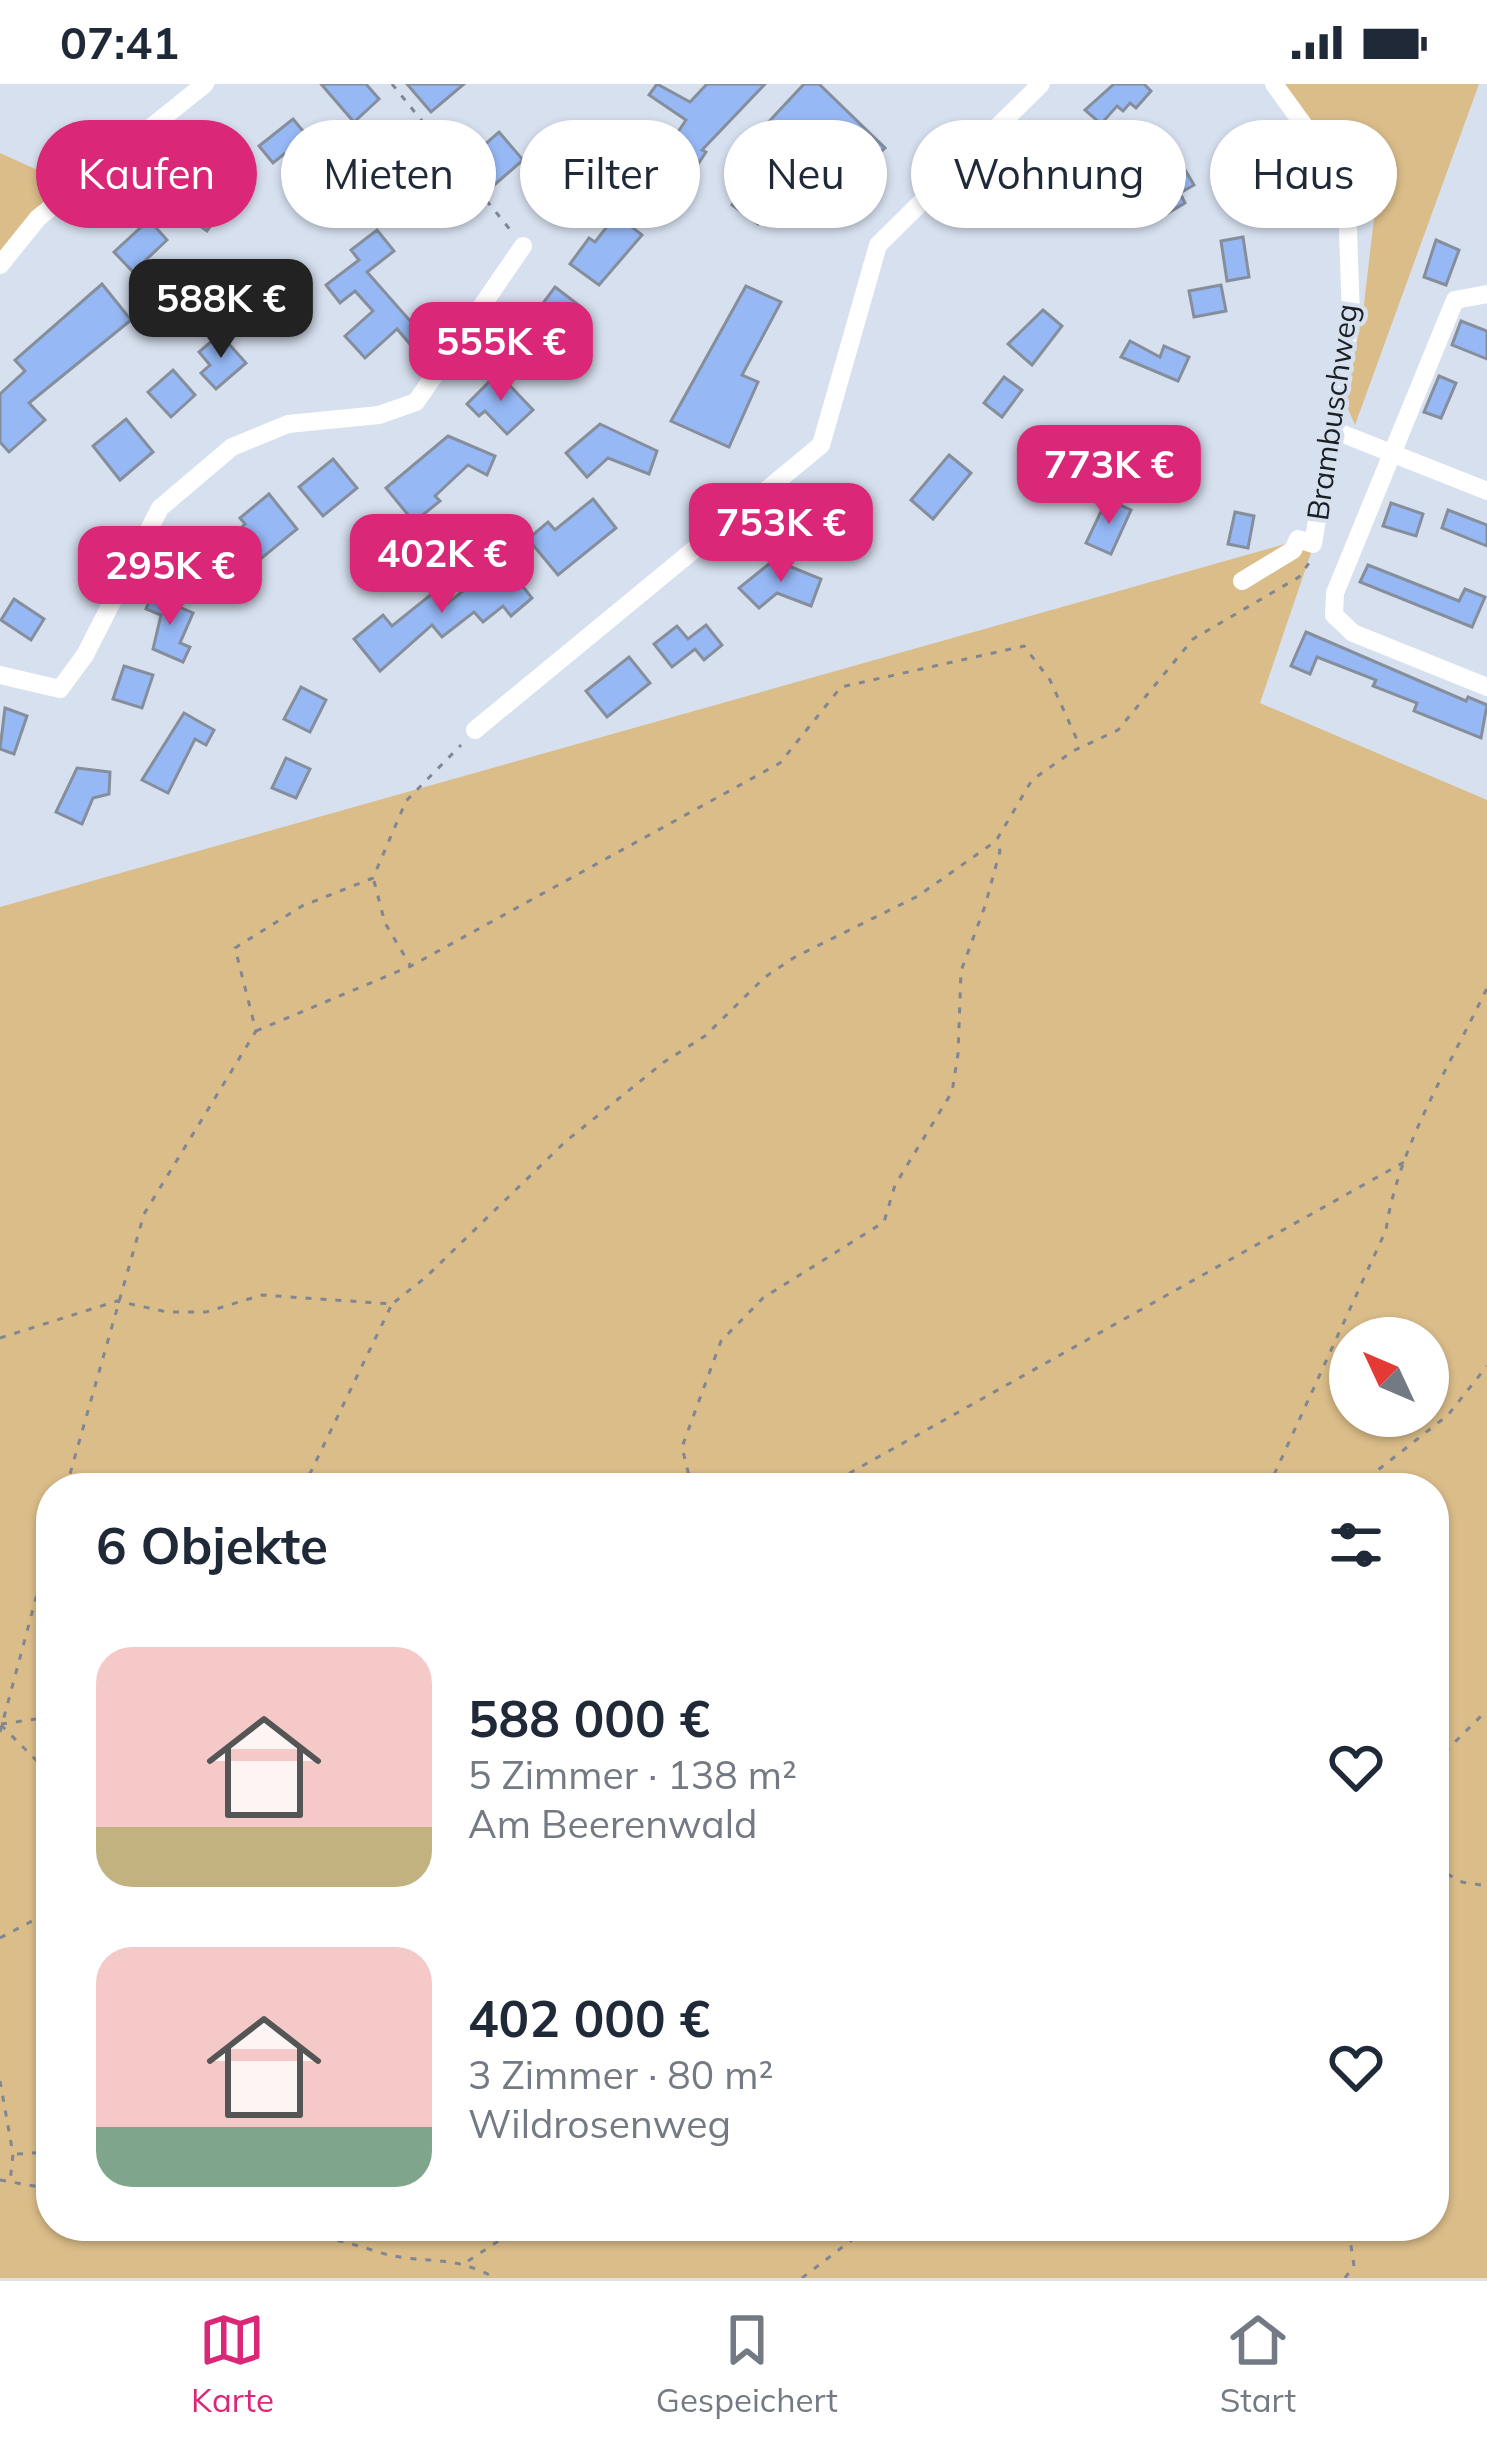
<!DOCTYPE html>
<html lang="de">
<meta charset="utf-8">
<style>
body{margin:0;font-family:Mulish,sans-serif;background:#f2f2f3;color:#1f2937;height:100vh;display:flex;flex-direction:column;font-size:45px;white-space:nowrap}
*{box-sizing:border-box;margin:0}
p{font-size:39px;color:#747a83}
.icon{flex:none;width:66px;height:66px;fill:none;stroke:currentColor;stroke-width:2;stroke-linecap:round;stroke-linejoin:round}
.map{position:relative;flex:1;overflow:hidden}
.details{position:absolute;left:36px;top:1389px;width:1413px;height:768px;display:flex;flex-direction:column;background:#fff;border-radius:48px;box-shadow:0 3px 9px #0004}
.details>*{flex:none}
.hud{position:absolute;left:36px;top:36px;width:1416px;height:108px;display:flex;gap:24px}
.needle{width:78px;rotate:314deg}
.fabs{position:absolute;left:1329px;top:1233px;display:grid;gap:24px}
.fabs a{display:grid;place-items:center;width:120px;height:120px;border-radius:50%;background:#fff;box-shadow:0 3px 9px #0004;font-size:60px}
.price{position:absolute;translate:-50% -102px;padding:0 27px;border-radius:24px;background:#db2777;color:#fff;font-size:39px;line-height:78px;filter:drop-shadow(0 3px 6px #0008)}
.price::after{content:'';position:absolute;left:50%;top:72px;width:36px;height:27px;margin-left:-18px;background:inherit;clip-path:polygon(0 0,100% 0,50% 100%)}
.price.current{background:#222;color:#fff}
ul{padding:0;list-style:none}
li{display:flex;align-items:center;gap:36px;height:300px;padding:0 60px}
li span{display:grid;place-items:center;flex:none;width:336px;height:240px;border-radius:36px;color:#555}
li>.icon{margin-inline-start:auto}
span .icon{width:144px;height:144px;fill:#fffc;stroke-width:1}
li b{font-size:51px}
h2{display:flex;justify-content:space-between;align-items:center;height:144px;padding:0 60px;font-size:51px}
.tag{padding:0 42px;border-radius:54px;background:#fff;box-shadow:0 3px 9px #0004;font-size:42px;line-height:108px}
.tag.current{background:#db2777;color:#fff}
.status{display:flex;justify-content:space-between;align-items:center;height:84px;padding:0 60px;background:#fff;direction:ltr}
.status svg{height:33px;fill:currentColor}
.dock{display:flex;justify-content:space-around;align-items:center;height:168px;border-top:3px solid #e0e1e3;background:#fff;font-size:33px;color:#747a83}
.dock a{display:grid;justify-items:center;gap:6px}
.dock .current{color:#db2777}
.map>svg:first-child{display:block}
</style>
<div class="status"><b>07:41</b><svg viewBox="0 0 49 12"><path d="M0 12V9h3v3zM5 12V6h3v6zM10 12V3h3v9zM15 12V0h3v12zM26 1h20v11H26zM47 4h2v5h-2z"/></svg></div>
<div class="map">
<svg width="1487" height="2194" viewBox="0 0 1487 2194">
<rect width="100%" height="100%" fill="#d7e0ef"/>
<g fill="#dbbd89" fill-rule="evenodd">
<polygon points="1283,0 1479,0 1355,341 1345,318 1364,220 1375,126"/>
<polygon points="0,69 75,103 0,181"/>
<path d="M 1317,451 L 1260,619 L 1487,716 L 1487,2194 L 0,2194 L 0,823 ZM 1350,1254 L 1428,1254 L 1428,1332 L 1350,1332 ZM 51,1404 L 1434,1404 L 1434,2142 L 51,2142 Z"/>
</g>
<g fill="#96b9f6" stroke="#868e9c" stroke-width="3">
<polygon points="321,0 366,0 379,15 354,38"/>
<polygon points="407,0 464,0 431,28"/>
<polygon points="657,0 690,18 707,0 765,0 702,66 706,68 666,128 651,118 633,144 642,151 599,201 570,180 589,154 595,158 616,131 620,134 686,36 649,11"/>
<polygon points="804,0 819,0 885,64 824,119 761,46"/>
<polygon points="1114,0 1144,0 1151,7 1136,24 1130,19 1123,27 1117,22 1101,40 1085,26"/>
<polygon points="293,35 317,64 294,82 284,70 273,79 259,62"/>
<polygon points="499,48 523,76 492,103 468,75"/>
<polygon points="228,79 250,103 234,118 212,94"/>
<polygon points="430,83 462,120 439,139 407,102"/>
<polygon points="1184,84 1194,101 1180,109 1185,119 1168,129 1151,103"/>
<polygon points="751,95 777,114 758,140 732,121"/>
<polygon points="194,111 220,128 207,147 181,129"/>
<polygon points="149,136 167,156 133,188 114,168"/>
<polygon points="377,146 394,167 367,188 411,238 423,228 439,246 416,267 397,245 365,274 345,252 373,227 355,207 340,219 326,201 359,176 351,166"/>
<polygon points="1243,153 1249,193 1227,197 1221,157"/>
<polygon points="1436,156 1459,166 1446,201 1424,193"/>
<polygon points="102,200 131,236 29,319 45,336 9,368 0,358 0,310 25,287 15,276"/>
<polygon points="1221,201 1226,227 1194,233 1189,207"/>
<polygon points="746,202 781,218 742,291 758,298 729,363 671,337"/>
<polygon points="555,203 580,222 542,273 517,254"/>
<polygon points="1043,226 1062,242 1032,281 1008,260"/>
<polygon points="1461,237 1487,247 1487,275 1452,261"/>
<polygon points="220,250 246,279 216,305 201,289 210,281 199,268"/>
<polygon points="1130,257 1160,273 1164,262 1189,273 1178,297 1121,273"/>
<polygon points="173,286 195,311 171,333 148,308"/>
<polygon points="498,289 533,326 507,350 485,327 479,332 467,320"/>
<polygon points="1439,292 1456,299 1441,334 1424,328"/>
<polygon points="1004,293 1022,306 1002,333 984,319"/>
<polygon points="126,335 153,368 120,396 93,362"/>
<polygon points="600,340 657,367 649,390 608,374 587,393 566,369"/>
<polygon points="448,352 495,372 487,391 468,381 435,412 440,417 414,438 386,404"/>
<polygon points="1093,359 1121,368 1111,396 1083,386"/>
<polygon points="949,371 971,389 933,435 911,416"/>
<polygon points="333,375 357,404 323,432 299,403"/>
<polygon points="269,410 297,445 241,491 237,486 219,502 201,481 245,440 240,434"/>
<polygon points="593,415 616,444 558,491 528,455 548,438 555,446"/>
<polygon points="1107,415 1131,426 1111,470 1086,459"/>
<polygon points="1391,419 1423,430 1416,452 1383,442"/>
<polygon points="1448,426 1487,441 1487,462 1442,444"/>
<polygon points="1235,428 1254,432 1248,464 1228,460"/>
<polygon points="774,476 821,495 811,522 777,509 759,524 739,504"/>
<polygon points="1368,481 1459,517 1465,505 1485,513 1472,543 1360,498"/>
<polygon points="509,485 532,514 511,532 503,522 483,538 474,528 442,553 432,541 380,587 354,555 383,531 392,542 438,505 448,519 484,490 491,499"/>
<polygon points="152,511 193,529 180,559 190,563 183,578 153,565 161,531 146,525"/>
<polygon points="14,515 44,535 31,556 1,536"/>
<polygon points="706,541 722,561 704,576 695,565 672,583 654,560 677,542 688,555"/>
<polygon points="1306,548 1466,617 1468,613 1487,621 1481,654 1414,627 1417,619 1373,602 1376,596 1317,573 1310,590 1291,582"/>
<polygon points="629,573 650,599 607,633 586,607"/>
<polygon points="124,582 153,591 142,624 113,615"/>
<polygon points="301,603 326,616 310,648 284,635"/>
<polygon points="5,624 27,632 14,670 0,665"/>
<polygon points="184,629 214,646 206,661 195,655 168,709 142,696"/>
<polygon points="286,674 310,685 296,714 272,704"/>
<polygon points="77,684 110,688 109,710 93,714 82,740 56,728"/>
</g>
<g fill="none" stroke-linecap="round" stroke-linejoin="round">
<g stroke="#818792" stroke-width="3" stroke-dasharray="6 9" stroke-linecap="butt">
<polyline points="392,0 512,148"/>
<polyline points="374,797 385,839 410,881"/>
<polyline points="256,947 411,882 780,679 841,603 1024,562 1050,596 1079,660"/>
<polyline points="0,1254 117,1217 167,1228 206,1228 262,1211 392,1220 426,1193 565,1058 664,978 705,952 765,893 795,873 918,812 996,757 1032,696 1073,667 1118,646 1193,555 1299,493 1309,479"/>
<polyline points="66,1404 144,1130 256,947 235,864 302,822 373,794 406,717 461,661"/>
<polyline points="303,1404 391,1222"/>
<polyline points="692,1404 682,1363 721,1257 763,1214 884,1138 895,1101 952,1008 958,970 961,887 985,822 1000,767 996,757"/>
<polyline points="823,1404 1406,1077"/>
<path d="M 1268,1404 L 1386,1146 C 1398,1062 1451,980 1487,904"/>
<polyline points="1355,1404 1448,1331 1487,1282"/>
<polyline points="1,1640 51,1633"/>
<polyline points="1,1641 51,1691"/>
<polyline points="0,1648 51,1458"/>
<polyline points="1434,1679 1487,1626"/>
<polyline points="1434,1783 1462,1798 1487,1802"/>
<polyline points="0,1854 51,1827"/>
<polyline points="0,1997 13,2070 10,2098"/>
<polyline points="17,2070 51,2068"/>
<polyline points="0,2096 51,2105"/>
<path d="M 264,2142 C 302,2149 339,2155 375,2167 C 419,2182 449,2168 495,2194"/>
<polyline points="468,2177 521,2142"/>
<polyline points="802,2194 870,2142"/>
<polyline points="1345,2194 1354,2182 1348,2142"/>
</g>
<g stroke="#fff" stroke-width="18">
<polyline points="0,181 38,134 205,0"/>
<polyline points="1487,210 1455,216 1335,509 1334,531 1353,549 1487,603"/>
<polyline points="1333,346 1487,407"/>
<polyline points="1242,497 1293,466 1298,455 1313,460 1351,233 1347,118 1303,40 1274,0"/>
<polyline points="0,591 60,605 85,571 160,424 232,363 288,340 379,331 416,318 523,162"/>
<polyline points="475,646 821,361 878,161 1041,0"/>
</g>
</g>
<g text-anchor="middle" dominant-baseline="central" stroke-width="9" stroke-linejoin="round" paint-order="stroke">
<g font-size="30" fill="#1b1e23" stroke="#d7e0ef">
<text transform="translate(1332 328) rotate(-82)">Brambuschweg</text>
</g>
</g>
</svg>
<div class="fabs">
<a><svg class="needle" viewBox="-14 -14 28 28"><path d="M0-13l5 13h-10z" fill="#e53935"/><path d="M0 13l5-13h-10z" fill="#747a83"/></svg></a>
</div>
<b class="price current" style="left:221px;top:277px">588K €</b>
<b class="price" style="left:501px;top:320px">555K €</b>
<b class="price" style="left:1109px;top:443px">773K €</b>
<b class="price" style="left:781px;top:501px">753K €</b>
<b class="price" style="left:442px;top:532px">402K €</b>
<b class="price" style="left:170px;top:544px">295K €</b>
<div class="hud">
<a class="tag current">Kaufen</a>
<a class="tag">Mieten</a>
<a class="tag">Filter</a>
<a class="tag">Neu</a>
<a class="tag">Wohnung</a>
<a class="tag">Haus</a>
</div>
<section class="details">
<h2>6 Objekte<svg class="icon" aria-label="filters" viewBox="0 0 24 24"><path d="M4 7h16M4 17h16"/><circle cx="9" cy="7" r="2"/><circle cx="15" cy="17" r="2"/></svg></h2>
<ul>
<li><span style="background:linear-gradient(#f6c9c9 75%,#c2b280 0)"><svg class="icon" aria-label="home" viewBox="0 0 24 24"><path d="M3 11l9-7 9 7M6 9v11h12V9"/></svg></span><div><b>588 000 €</b><p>5 Zimmer · 138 m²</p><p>Am Beerenwald</p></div><svg class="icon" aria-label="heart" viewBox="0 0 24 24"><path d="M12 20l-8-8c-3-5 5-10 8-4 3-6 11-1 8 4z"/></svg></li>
<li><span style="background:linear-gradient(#f6c9c9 75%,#7fa58c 0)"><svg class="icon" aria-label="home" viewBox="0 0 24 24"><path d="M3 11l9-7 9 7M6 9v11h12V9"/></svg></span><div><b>402 000 €</b><p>3 Zimmer · 80 m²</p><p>Wildrosenweg</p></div><svg class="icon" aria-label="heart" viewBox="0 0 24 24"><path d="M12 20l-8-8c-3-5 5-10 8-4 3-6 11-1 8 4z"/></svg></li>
</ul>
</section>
</div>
<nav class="dock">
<a class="current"><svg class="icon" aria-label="map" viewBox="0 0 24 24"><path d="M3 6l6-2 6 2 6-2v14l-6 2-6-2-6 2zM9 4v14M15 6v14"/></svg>Karte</a>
<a><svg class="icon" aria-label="saved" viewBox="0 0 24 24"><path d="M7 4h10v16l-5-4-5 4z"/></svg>Gespeichert</a>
<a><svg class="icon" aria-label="home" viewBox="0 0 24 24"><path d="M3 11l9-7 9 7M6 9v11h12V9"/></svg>Start</a>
</nav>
